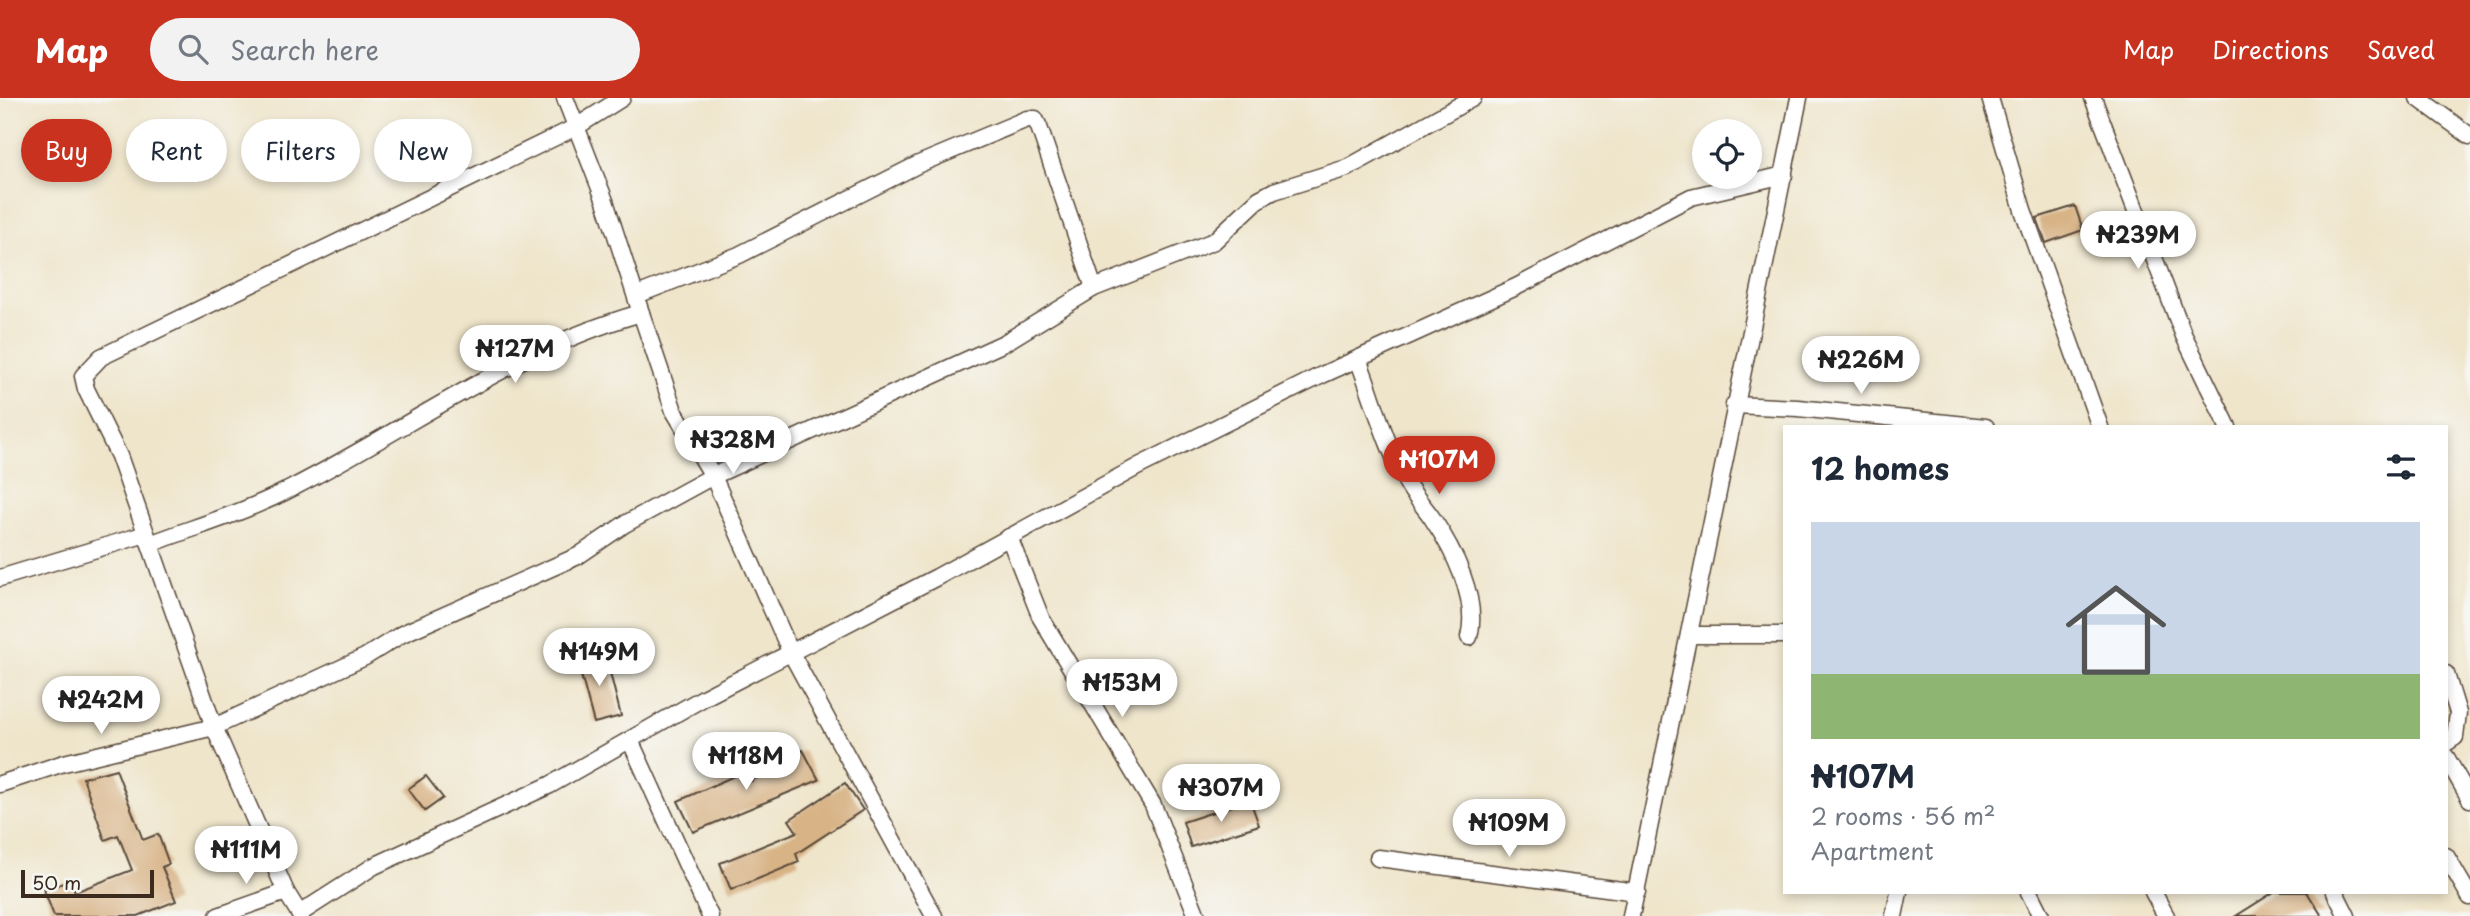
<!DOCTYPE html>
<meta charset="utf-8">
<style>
body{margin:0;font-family:"Playpen Sans",sans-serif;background:#f2f2f3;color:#1f2937;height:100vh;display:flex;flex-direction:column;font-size:26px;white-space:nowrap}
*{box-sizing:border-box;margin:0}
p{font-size:23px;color:#747a83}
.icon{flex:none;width:38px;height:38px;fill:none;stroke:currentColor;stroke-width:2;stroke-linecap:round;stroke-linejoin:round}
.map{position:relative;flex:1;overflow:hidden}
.panel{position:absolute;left:1783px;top:327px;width:665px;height:469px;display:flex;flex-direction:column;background:#fff;border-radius:0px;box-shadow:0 4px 10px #0003}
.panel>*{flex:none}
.banner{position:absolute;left:21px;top:21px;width:665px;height:63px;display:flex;gap:14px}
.buttons{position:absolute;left:1692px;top:21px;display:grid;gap:14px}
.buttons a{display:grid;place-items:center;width:70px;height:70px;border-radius:50%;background:#fff;box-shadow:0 4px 10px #0003;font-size:35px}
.scale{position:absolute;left:21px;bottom:18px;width:133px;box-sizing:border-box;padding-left:7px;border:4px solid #3b2a1e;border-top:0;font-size:19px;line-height:24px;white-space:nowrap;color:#3b2a1e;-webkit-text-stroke:5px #f6f6f2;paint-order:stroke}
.price{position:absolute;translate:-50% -60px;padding:0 16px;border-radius:24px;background:#fff;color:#222;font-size:23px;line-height:46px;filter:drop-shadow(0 2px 4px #0008)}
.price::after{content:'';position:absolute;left:50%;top:42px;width:21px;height:16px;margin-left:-10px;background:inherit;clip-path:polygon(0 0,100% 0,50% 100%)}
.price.selected{background:#c8321e;color:#fff}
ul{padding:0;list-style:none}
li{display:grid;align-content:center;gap:14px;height:371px;padding:0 28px}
li span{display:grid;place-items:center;height:217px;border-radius:0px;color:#555}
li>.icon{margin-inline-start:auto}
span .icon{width:126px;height:126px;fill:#fffc;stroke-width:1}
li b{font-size:30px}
h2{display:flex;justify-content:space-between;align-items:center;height:84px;padding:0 28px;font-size:30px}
.tag{padding:0 24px;border-radius:32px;background:#fff;box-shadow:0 4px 10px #0003;font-size:24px;line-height:63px}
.tag.selected{background:#c8321e;color:#fff}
header{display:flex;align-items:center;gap:42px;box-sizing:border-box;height:98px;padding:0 35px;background:#c8321e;color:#fff}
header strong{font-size:33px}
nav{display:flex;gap:38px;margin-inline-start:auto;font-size:24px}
.search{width:490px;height:63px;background:#f2f2f3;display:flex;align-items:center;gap:18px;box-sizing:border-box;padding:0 24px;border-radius:38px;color:#747a83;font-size:26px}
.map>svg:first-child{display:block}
</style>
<header>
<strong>Map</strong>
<div class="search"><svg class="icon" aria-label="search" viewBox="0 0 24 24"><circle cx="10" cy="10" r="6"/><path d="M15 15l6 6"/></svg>Search here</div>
<nav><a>Map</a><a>Directions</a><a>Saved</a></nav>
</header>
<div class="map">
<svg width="2470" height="818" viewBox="0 0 2470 818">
<rect width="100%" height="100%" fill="#f6f6f2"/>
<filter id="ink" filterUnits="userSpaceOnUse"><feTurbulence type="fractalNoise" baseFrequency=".0143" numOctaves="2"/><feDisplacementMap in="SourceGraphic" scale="14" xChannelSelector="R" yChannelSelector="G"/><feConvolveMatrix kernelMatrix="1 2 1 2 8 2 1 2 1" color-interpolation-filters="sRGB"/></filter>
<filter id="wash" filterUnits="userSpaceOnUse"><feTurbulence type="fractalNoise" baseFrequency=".00686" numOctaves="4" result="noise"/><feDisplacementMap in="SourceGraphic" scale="28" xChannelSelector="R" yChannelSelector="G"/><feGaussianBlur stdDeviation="1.57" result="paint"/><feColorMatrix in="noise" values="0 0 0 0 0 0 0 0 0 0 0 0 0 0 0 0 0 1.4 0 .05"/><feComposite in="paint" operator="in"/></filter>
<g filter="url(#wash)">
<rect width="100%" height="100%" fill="#efe5cb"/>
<g id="blocks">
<g fill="#d8b386">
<polygon points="2075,108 2083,132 2046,145 2037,120"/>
<polygon points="605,555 621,618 594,625 577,562"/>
<polygon points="803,652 819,682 693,734 678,703 743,674 748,685"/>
<polygon points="116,671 143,742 158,736 169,766 162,769 176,803 138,818 54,818 44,792 71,782 75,794 132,772 118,737 105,742 83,680"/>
<polygon points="426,678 443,700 425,713 408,691"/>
<polygon points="845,685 863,712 796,756 799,764 731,792 720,765 797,734 789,722"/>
<polygon points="1250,702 1259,727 1191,749 1183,724"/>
<polygon points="2274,794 2307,794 2322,818 2236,818"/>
</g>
</g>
</g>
<g filter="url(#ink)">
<use href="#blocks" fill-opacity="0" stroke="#564638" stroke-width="2"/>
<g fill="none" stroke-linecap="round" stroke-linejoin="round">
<g stroke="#564638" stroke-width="19">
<g id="minor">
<polyline points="1990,0 2023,112 2100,329"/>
<polyline points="2093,0 2184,238 2228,329"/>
<polyline points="2418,0 2470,38"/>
<polyline points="637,197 739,157 919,66 1027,21 1035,21 1039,29 1094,190"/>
<polyline points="641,215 674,313 713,378 791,555 934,818"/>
<path d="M 1358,261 C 1374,302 1385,346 1407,385 C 1413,397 1424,408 1432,420 C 1453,451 1479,501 1469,539"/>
<polyline points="1734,307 1798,310 1986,329"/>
<polyline points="1009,439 1041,520 1153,707 1197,818"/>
<path d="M 150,446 C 197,428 249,413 294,389 C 409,330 516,250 641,215 L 605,103 L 565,0"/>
<polyline points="0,480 146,436"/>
<polyline points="1689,537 1785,537"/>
<polyline points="2446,576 2458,615 2455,639 2446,645"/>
<polyline points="630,642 710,818"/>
<polyline points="2446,659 2470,701"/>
<polyline points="0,686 64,665 214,629 365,559 402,536 578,458 625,426 713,378 1004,245 1094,190 1214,143 1259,101 1274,93 1347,70 1473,0"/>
<polyline points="2446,758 2470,799"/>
<polyline points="1378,760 1637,794"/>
<polyline points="2029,794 2041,818"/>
<polyline points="2153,794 2166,818"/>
<polyline points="2335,794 2347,818"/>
<polyline points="299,816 374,768 550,687 705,599 937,479 1139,368 1322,277 1516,189 1691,99 1784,77"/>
<polyline points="218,818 286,794"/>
<polyline points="301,818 286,794 214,629 119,358 86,291 83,278 101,259 576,29 622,0"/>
<polyline points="1631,818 1799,0"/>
<polyline points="1894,818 1899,794"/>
</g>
</g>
<use href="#minor" stroke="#fff" stroke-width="16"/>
</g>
</g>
</svg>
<div class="buttons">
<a><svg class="icon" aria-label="locate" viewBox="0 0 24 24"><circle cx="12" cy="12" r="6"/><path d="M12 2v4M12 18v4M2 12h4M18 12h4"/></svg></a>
</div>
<div class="scale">50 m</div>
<b class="price" style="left:2138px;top:173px">₦239M</b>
<b class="price" style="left:515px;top:287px">₦127M</b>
<b class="price" style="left:1861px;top:298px">₦226M</b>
<b class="price" style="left:733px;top:378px">₦328M</b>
<b class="price selected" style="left:1439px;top:398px">₦107M</b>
<b class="price" style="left:599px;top:590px">₦149M</b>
<b class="price" style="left:1122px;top:621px">₦153M</b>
<b class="price" style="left:101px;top:638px">₦242M</b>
<b class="price" style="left:746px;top:694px">₦118M</b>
<b class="price" style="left:1221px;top:726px">₦307M</b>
<b class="price" style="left:1509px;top:761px">₦109M</b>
<b class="price" style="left:246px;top:788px">₦111M</b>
<div class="banner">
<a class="tag selected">Buy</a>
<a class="tag">Rent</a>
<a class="tag">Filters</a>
<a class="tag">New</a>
</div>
<section class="panel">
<h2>12 homes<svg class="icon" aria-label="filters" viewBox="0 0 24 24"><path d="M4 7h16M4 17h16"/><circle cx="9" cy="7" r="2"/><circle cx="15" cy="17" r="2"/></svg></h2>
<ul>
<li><span style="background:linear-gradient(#c9d6e8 70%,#8fb573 0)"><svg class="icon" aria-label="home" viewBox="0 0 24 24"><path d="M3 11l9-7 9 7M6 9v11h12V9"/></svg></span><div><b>₦107M</b><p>2 rooms · 56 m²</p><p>Apartment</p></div></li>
</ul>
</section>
</div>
